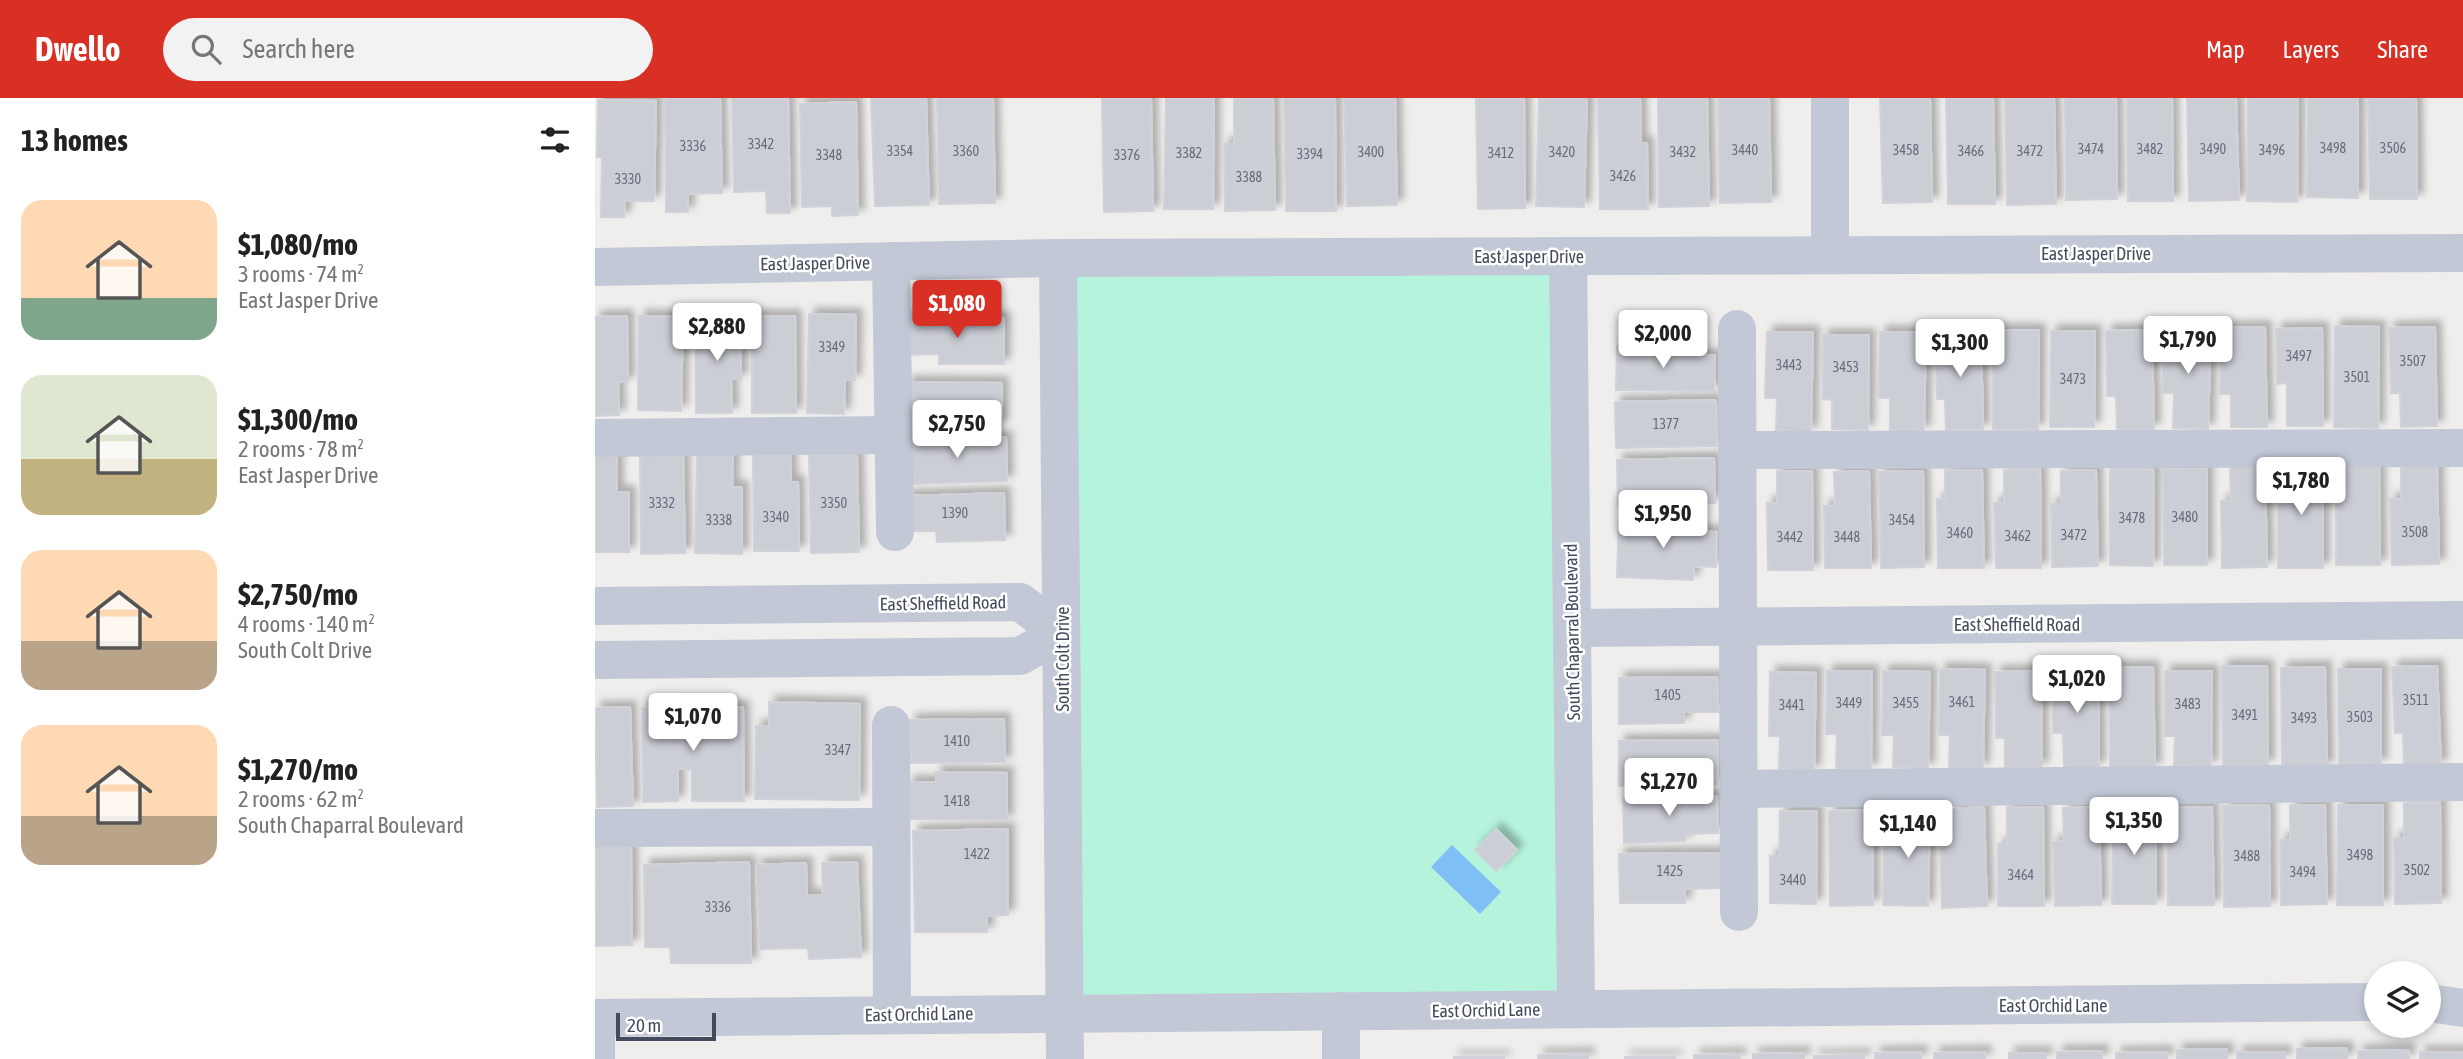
<!DOCTYPE html>
<meta charset="utf-8">
<style>
body{margin:0;font-family:"Asap Condensed",sans-serif;background:#f2f2f2;color:#222;height:100vh;display:flex;flex-direction:column;font-size:26px;white-space:nowrap}
*{box-sizing:border-box;margin:0}
p{font-size:23px;color:#767676}
.icon{flex:none;width:38px;height:38px;fill:none;stroke:currentColor;stroke-width:2;stroke-linecap:round;stroke-linejoin:round}
.map{position:relative;flex:1;overflow:hidden}
.panel{display:flex;flex-direction:column;background:#fff;width:595px}
.panel>*{flex:none}
.controls{position:absolute;left:1769px;top:863px;display:grid;gap:14px}
.controls a{display:grid;place-items:center;width:77px;height:77px;border-radius:50%;background:#fff;box-shadow:0 4px 10px #0003;font-size:35px}
.scale{position:absolute;left:21px;bottom:18px;width:100px;box-sizing:border-box;padding-left:7px;border:4px solid #444b5d;border-top:0;font-size:19px;line-height:24px;white-space:nowrap;color:#444b5d;-webkit-text-stroke:5px #fff;paint-order:stroke}
.price{position:absolute;translate:-50% -60px;padding:0 16px;border-radius:7px;background:#fff;color:#222;font-size:23px;line-height:46px;filter:drop-shadow(0 2px 4px #0008)}
.price::after{content:'';position:absolute;left:50%;top:42px;width:21px;height:16px;margin-left:-10px;background:inherit;clip-path:polygon(0 0,100% 0,50% 100%)}
.price.active{background:#d93025;color:#fff}
ul{padding:0;list-style:none}
li{display:flex;align-items:center;gap:21px;height:175px;padding:0 21px}
li span{display:grid;place-items:center;flex:none;width:196px;height:140px;border-radius:21px;color:#555}
li>.icon{margin-inline-start:auto}
span .icon{width:84px;height:84px;fill:#fffc;stroke-width:1}
li b{font-size:30px}
h2{display:flex;justify-content:space-between;align-items:center;height:84px;padding:0 21px;font-size:30px}
header{display:flex;align-items:center;gap:42px;box-sizing:border-box;height:98px;padding:0 35px;background:#d93025;color:#fff}
header strong{font-size:33px}
nav{display:flex;gap:38px;margin-inline-start:auto;font-size:24px}
.search{width:490px;height:63px;background:#f2f2f2;display:flex;align-items:center;gap:18px;box-sizing:border-box;padding:0 24px;border-radius:38px;color:#767676;font-size:26px}
main{display:flex;flex:1;min-height:0}
.map>svg:first-child{display:block}
</style>
<header>
<strong>Dwello</strong>
<div class="search"><svg class="icon" aria-label="search" viewBox="0 0 24 24"><circle cx="10" cy="10" r="6"/><path d="M15 15l6 6"/></svg>Search here</div>
<nav><a>Map</a><a>Layers</a><a>Share</a></nav>
</header>
<main>
<section class="panel">
<h2>13 homes<svg class="icon" aria-label="filters" viewBox="0 0 24 24"><path d="M4 7h16M4 17h16"/><circle cx="9" cy="7" r="2"/><circle cx="15" cy="17" r="2"/></svg></h2>
<ul>
<li><span style="background:linear-gradient(#ffd9b3 70%,#7fa58c 0)"><svg class="icon" aria-label="home" viewBox="0 0 24 24"><path d="M3 11l9-7 9 7M6 9v11h12V9"/></svg></span><div><b>$1,080/mo</b><p>3 rooms · 74 m²</p><p>East Jasper Drive</p></div></li>
<li><span style="background:linear-gradient(#dfe7d0 60%,#c2b280 0)"><svg class="icon" aria-label="home" viewBox="0 0 24 24"><path d="M3 11l9-7 9 7M6 9v11h12V9"/></svg></span><div><b>$1,300/mo</b><p>2 rooms · 78 m²</p><p>East Jasper Drive</p></div></li>
<li><span style="background:linear-gradient(#ffd9b3 65%,#b9a48a 0)"><svg class="icon" aria-label="home" viewBox="0 0 24 24"><path d="M3 11l9-7 9 7M6 9v11h12V9"/></svg></span><div><b>$2,750/mo</b><p>4 rooms · 140 m²</p><p>South Colt Drive</p></div></li>
<li><span style="background:linear-gradient(#ffd9b3 65%,#b9a48a 0)"><svg class="icon" aria-label="home" viewBox="0 0 24 24"><path d="M3 11l9-7 9 7M6 9v11h12V9"/></svg></span><div><b>$1,270/mo</b><p>2 rooms · 62 m²</p><p>South Chaparral Boulevard</p></div></li>
</ul>
</section>
<div class="map">
<svg width="1868" height="961" viewBox="0 0 1868 961">
<defs>
<filter id="shadow"><feDropShadow dx="6" dy="-6" stdDeviation="3.5" flood-color="#0004"/></filter>
</defs>
<rect width="100%" height="100%" fill="#f0eeed"/>
<polygon fill="#b6f3dd" points="961,175 968,893 482,897 476,178"/>
<polygon fill="#7ebff5" points="857,747 906,794 885,816 836,769"/>
<g fill="#ccced6" stroke="#d1d1da" stroke-width="2" filter="url(#shadow)">
<polygon points="70,0 125,0 127,95 93,96 93,114 71,114"/>
<polygon points="137,0 193,0 195,115 172,115 171,93 139,94"/>
<polygon points="276,0 331,0 334,107 280,108"/>
<polygon points="342,0 398,0 400,105 344,106"/>
<polygon points="507,0 556,0 558,113 509,114"/>
<polygon points="571,0 619,0 618,111 569,111"/>
<polygon points="639,0 678,0 680,112 630,113 629,46 639,46"/>
<polygon points="689,0 740,0 741,113 691,113"/>
<polygon points="749,0 800,0 802,107 752,108"/>
<polygon points="881,0 929,0 930,110 883,111"/>
<polygon points="944,0 992,0 989,109 941,108"/>
<polygon points="1003,0 1045,0 1046,45 1052,45 1053,111 1005,111"/>
<polygon points="1063,0 1112,0 1114,108 1064,109"/>
<polygon points="1123,0 1174,0 1176,104 1125,105"/>
<polygon points="1285,0 1335,0 1337,104 1288,105"/>
<polygon points="1351,0 1398,0 1400,106 1353,106"/>
<polygon points="1410,0 1459,0 1461,106 1412,107"/>
<polygon points="1470,0 1521,0 1522,101 1471,102"/>
<polygon points="1532,0 1577,0 1578,103 1533,103"/>
<polygon points="1592,0 1641,0 1644,102 1594,103"/>
<polygon points="1653,0 1703,0 1702,104 1652,103"/>
<polygon points="1713,0 1763,0 1763,100 1712,99"/>
<polygon points="1773,0 1821,0 1822,101 1775,101"/>
<polygon points="3,2 61,3 59,103 30,103 29,119 6,119 7,59 2,59"/>
<polygon points="261,4 263,117 237,118 237,108 207,109 205,6"/>
<polygon points="214,216 261,217 260,282 250,282 249,316 212,315"/>
<polygon points="32,218 33,284 23,284 24,317 0,318 0,219"/>
<polygon points="44,218 88,219 86,313 43,312"/>
<polygon points="157,218 200,218 201,315 157,315"/>
<polygon points="145,220 146,281 136,281 137,315 101,315 100,221"/>
<polygon points="409,220 409,266 344,266 344,256 309,257 309,221"/>
<polygon points="1740,228 1784,229 1783,330 1739,329"/>
<polygon points="1670,229 1672,329 1636,329 1636,296 1625,296 1626,230"/>
<polygon points="1840,229 1842,328 1806,329 1805,295 1796,295 1794,230"/>
<polygon points="1569,230 1616,232 1613,331 1578,330 1579,295 1567,295"/>
<polygon points="1727,230 1728,328 1692,328 1692,285 1682,286 1681,231"/>
<polygon points="1398,232 1444,232 1443,331 1398,331"/>
<polygon points="1557,232 1559,331 1522,331 1521,298 1512,298 1511,233"/>
<polygon points="1456,233 1500,233 1499,329 1455,329"/>
<polygon points="1172,234 1218,234 1216,334 1181,333 1182,300 1170,300"/>
<polygon points="1285,234 1331,234 1329,333 1295,332 1295,300 1284,300"/>
<polygon points="1386,234 1388,331 1351,332 1350,301 1342,301 1340,235"/>
<polygon points="1228,237 1274,237 1273,332 1237,331 1237,302 1228,301"/>
<polygon points="1022,248 1086,248 1086,257 1120,257 1119,293 1021,292"/>
<polygon points="312,284 407,285 407,328 346,328 346,320 311,319"/>
<polygon points="1121,302 1122,348 1021,350 1020,304"/>
<polygon points="411,339 412,383 313,386 312,342"/>
<polygon points="88,355 90,455 46,456 45,356"/>
<polygon points="102,355 138,355 137,389 147,389 147,456 100,455"/>
<polygon points="195,356 196,384 203,384 204,453 159,453 158,357"/>
<polygon points="262,356 264,454 216,455 214,357"/>
<polygon points="0,358 22,358 22,394 34,394 34,454 0,454"/>
<polygon points="1119,360 1120,405 1023,408 1022,362"/>
<polygon points="1784,367 1785,467 1741,467 1741,368"/>
<polygon points="1806,367 1842,367 1844,466 1797,467 1795,401 1806,401"/>
<polygon points="1635,368 1670,368 1672,469 1627,470 1626,403 1636,403"/>
<rect x="1683" y="368" width="45" height="102"/>
<polygon points="1445,371 1446,470 1401,470 1399,405 1409,405 1409,372"/>
<polygon points="1515,371 1559,372 1558,468 1515,467"/>
<polygon points="1568,371 1612,371 1612,467 1569,467"/>
<polygon points="1350,372 1387,372 1389,470 1343,470 1342,401 1350,401"/>
<polygon points="1501,372 1503,468 1457,469 1456,406 1466,406 1466,373"/>
<polygon points="1182,373 1217,373 1218,472 1173,472 1172,405 1182,405"/>
<polygon points="1274,373 1276,470 1230,470 1229,408 1240,408 1239,374"/>
<polygon points="1328,373 1329,469 1286,470 1284,374"/>
<polygon points="409,395 410,442 342,444 341,433 312,433 311,398"/>
<polygon points="1024,422 1087,424 1087,433 1122,434 1121,469 1099,468 1098,482 1022,479"/>
<polygon points="1627,568 1672,568 1673,667 1628,667"/>
<polygon points="1842,568 1846,667 1809,668 1808,635 1800,635 1797,569"/>
<polygon points="1514,569 1558,569 1560,670 1515,670"/>
<polygon points="1730,569 1732,669 1687,669 1686,570"/>
<polygon points="1503,570 1504,669 1469,670 1468,635 1458,635 1457,571"/>
<polygon points="1345,571 1390,572 1388,670 1354,670 1355,637 1344,637"/>
<polygon points="1743,571 1786,571 1786,666 1744,666"/>
<polygon points="1232,573 1277,573 1276,671 1241,671 1242,636 1231,636"/>
<polygon points="1288,573 1335,574 1333,670 1298,669 1299,637 1287,637"/>
<polygon points="1446,573 1447,669 1410,669 1410,640 1401,640 1400,574"/>
<polygon points="1570,573 1617,573 1616,668 1579,668 1580,638 1570,638"/>
<polygon points="1175,574 1221,575 1219,673 1184,671 1185,638 1174,638"/>
<polygon points="1122,579 1123,614 1089,614 1089,625 1024,626 1024,580"/>
<polygon points="174,604 265,606 264,702 160,701 161,628 174,628"/>
<polygon points="35,609 38,708 2,709 0,610"/>
<polygon points="148,609 149,703 97,703 97,671 83,671 83,703 48,704 47,610"/>
<polygon points="409,621 410,664 316,665 315,622"/>
<polygon points="1123,642 1123,687 1024,688 1024,643"/>
<polygon points="341,674 412,675 412,722 313,721 313,684 341,684"/>
<polygon points="1122,698 1123,735 1090,736 1090,743 1029,745 1028,700"/>
<polygon points="1845,704 1846,805 1800,806 1799,740 1809,740 1809,705"/>
<polygon points="1674,707 1675,808 1629,809 1628,708"/>
<polygon points="1695,707 1730,707 1732,806 1686,807 1685,742 1695,742"/>
<polygon points="1743,707 1788,707 1788,807 1742,807"/>
<polygon points="1389,709 1392,808 1347,810 1345,745 1356,744 1355,711"/>
<polygon points="1412,709 1448,709 1449,808 1403,808 1403,746 1412,746"/>
<polygon points="1504,709 1506,807 1460,808 1458,744 1469,743 1468,710"/>
<polygon points="1617,709 1619,807 1573,807 1572,710"/>
<polygon points="1299,711 1335,712 1333,808 1288,807 1289,746 1298,746"/>
<polygon points="1518,711 1561,711 1561,806 1517,806"/>
<polygon points="1277,712 1278,807 1235,808 1234,713"/>
<polygon points="1185,713 1222,713 1221,806 1175,805 1175,758 1184,758"/>
<polygon points="413,731 413,817 392,818 392,834 320,834 318,733"/>
<polygon points="901,731 922,752 901,773 880,752"/>
<polygon points="1,747 36,747 37,847 0,848"/>
<polygon points="1125,755 1125,790 1090,791 1090,805 1025,805 1024,756"/>
<polygon points="154,764 156,865 76,865 75,849 50,849 49,767"/>
<polygon points="262,764 266,859 214,861 213,850 165,851 161,767 211,765 212,798 228,797 227,765"/>
<polygon points="1752,950 1752,961 1702,961 1702,951"/>
<polygon points="1632,951 1632,961 1582,961 1582,952"/>
<polygon points="1813,952 1814,961 1763,961 1763,953"/>
<polygon points="1507,953 1507,961 1462,961 1462,954"/>
<polygon points="1326,954 1326,961 1280,961 1280,955"/>
<polygon points="1390,954 1390,961 1339,961 1339,955"/>
<polygon points="1572,954 1572,961 1521,961 1521,955"/>
<rect x="1642" y="954" width="48" height="7"/>
<rect x="1825" y="954" width="43" height="7"/>
<polygon points="1209,955 1209,961 1158,961 1158,956"/>
<rect x="1414" y="955" width="37" height="6"/>
<polygon points="993,956 993,961 943,961 943,957"/>
<polygon points="1144,956 1145,961 1099,961 1099,957"/>
<polygon points="1269,957 1269,961 1219,961 1219,958"/>
<rect x="859" y="959" width="50" height="2"/>
<rect x="1030" y="959" width="50" height="2"/>
</g>
<g fill="none" stroke-linecap="round" stroke-linejoin="round">
<g stroke="#c2c8d6" stroke-width="38">
<polyline points="1235,0 1235,156"/>
<polyline points="973,158 981,911"/>
<polyline points="463,160 470,961"/>
<polyline points="296,163 300,434"/>
<polyline points="0,169 463,160 1868,155"/>
<polyline points="1142,231 1144,814"/>
<polyline points="0,340 299,337"/>
<polyline points="1143,352 1868,350"/>
<polyline points="0,508 425,504 466,535 425,558 0,562"/>
<polyline points="977,530 1868,522"/>
<polyline points="296,627 297,917"/>
<polyline points="1144,691 1868,684"/>
<polyline points="0,730 296,729"/>
<polyline points="1834,905 1868,910"/>
<polyline points="746,913 746,961"/>
<polyline points="0,920 1782,904"/>
<polyline points="1,920 1,961"/>
</g>
</g>
<g text-anchor="middle" dominant-baseline="central" stroke-width="5" stroke-linejoin="round" paint-order="stroke">
<g font-size="14" fill="#666c7b">
<text x="166" y="46">3342</text>
<text x="98" y="48">3336</text>
<text x="1738" y="50">3498</text>
<text x="1798" y="50">3506</text>
<text x="1496" y="51">3474</text>
<text x="1555" y="51">3482</text>
<text x="1618" y="51">3490</text>
<text x="1150" y="52">3440</text>
<text x="1311" y="52">3458</text>
<text x="1677" y="52">3496</text>
<text x="305" y="53">3354</text>
<text x="371" y="53">3360</text>
<text x="1376" y="53">3466</text>
<text x="1435" y="53">3472</text>
<text x="776" y="54">3400</text>
<text x="967" y="54">3420</text>
<text x="1088" y="54">3432</text>
<text x="594" y="55">3382</text>
<text x="906" y="55">3412</text>
<text x="715" y="56">3394</text>
<text x="234" y="57">3348</text>
<text x="532" y="57">3376</text>
<text x="1028" y="78">3426</text>
<text x="654" y="79">3388</text>
<text x="33" y="81">3330</text>
<text x="237" y="249">3349</text>
<text x="1704" y="258">3497</text>
<text x="1818" y="263">3507</text>
<text x="1194" y="267">3443</text>
<text x="1251" y="269">3453</text>
<text x="1762" y="279">3501</text>
<text x="1478" y="281">3473</text>
<text x="1071" y="326">1377</text>
<text x="67" y="405">3332</text>
<text x="239" y="405">3350</text>
<text x="360" y="415">1390</text>
<text x="181" y="419">3340</text>
<text x="1590" y="419">3480</text>
<text x="1537" y="420">3478</text>
<text x="124" y="422">3338</text>
<text x="1307" y="422">3454</text>
<text x="1820" y="434">3508</text>
<text x="1365" y="435">3460</text>
<text x="1479" y="437">3472</text>
<text x="1423" y="438">3462</text>
<text x="1195" y="439">3442</text>
<text x="1252" y="439">3448</text>
<text x="1073" y="597">1405</text>
<text x="1821" y="602">3511</text>
<text x="1367" y="604">3461</text>
<text x="1254" y="605">3449</text>
<text x="1311" y="605">3455</text>
<text x="1593" y="606">3483</text>
<text x="1197" y="607">3441</text>
<text x="1650" y="617">3491</text>
<text x="1765" y="619">3503</text>
<text x="1709" y="620">3493</text>
<text x="362" y="643">1410</text>
<text x="243" y="652">3347</text>
<text x="362" y="703">1418</text>
<text x="382" y="756">1422</text>
<text x="1765" y="757">3498</text>
<text x="1652" y="758">3488</text>
<text x="1822" y="772">3502</text>
<text x="1075" y="773">1425</text>
<text x="1708" y="774">3494</text>
<text x="1426" y="777">3464</text>
<text x="1198" y="782">3440</text>
<text x="123" y="809">3336</text>
</g>
<g font-size="18" fill="#444b5d" stroke="#fff">
<text x="1501" y="155">East Jasper Drive</text>
<text x="934" y="158">East Jasper Drive</text>
<text transform="translate(220 165) rotate(-1)">East Jasper Drive</text>
<text transform="translate(348 505) rotate(-1)">East Sheffield Road</text>
<text x="1422" y="526">East Sheffield Road</text>
<text transform="translate(977 534) rotate(-91)">South Chaparral Boulevard</text>
<text transform="translate(467 561) rotate(-90)">South Colt Drive</text>
<text x="1458" y="907">East Orchid Lane</text>
<text transform="translate(891 912) rotate(-1)">East Orchid Lane</text>
<text transform="translate(324 916) rotate(-1)">East Orchid Lane</text>
</g>
</g>
</svg>
<div class="controls">
<a><svg class="icon" aria-label="layers" viewBox="0 0 24 24"><path d="M12 4l9 5-9 5-9-5zM3 14l9 5 9-5"/></svg></a>
</div>
<div class="scale">20 m</div>
<b class="price active" style="left:362px;top:242px">$1,080</b>
<b class="price" style="left:122px;top:265px">$2,880</b>
<b class="price" style="left:1068px;top:272px">$2,000</b>
<b class="price" style="left:1593px;top:278px">$1,790</b>
<b class="price" style="left:1365px;top:281px">$1,300</b>
<b class="price" style="left:362px;top:362px">$2,750</b>
<b class="price" style="left:1706px;top:419px">$1,780</b>
<b class="price" style="left:1068px;top:452px">$1,950</b>
<b class="price" style="left:1482px;top:617px">$1,020</b>
<b class="price" style="left:98px;top:655px">$1,070</b>
<b class="price" style="left:1074px;top:720px">$1,270</b>
<b class="price" style="left:1539px;top:759px">$1,350</b>
<b class="price" style="left:1313px;top:762px">$1,140</b>
</div>
</main>
